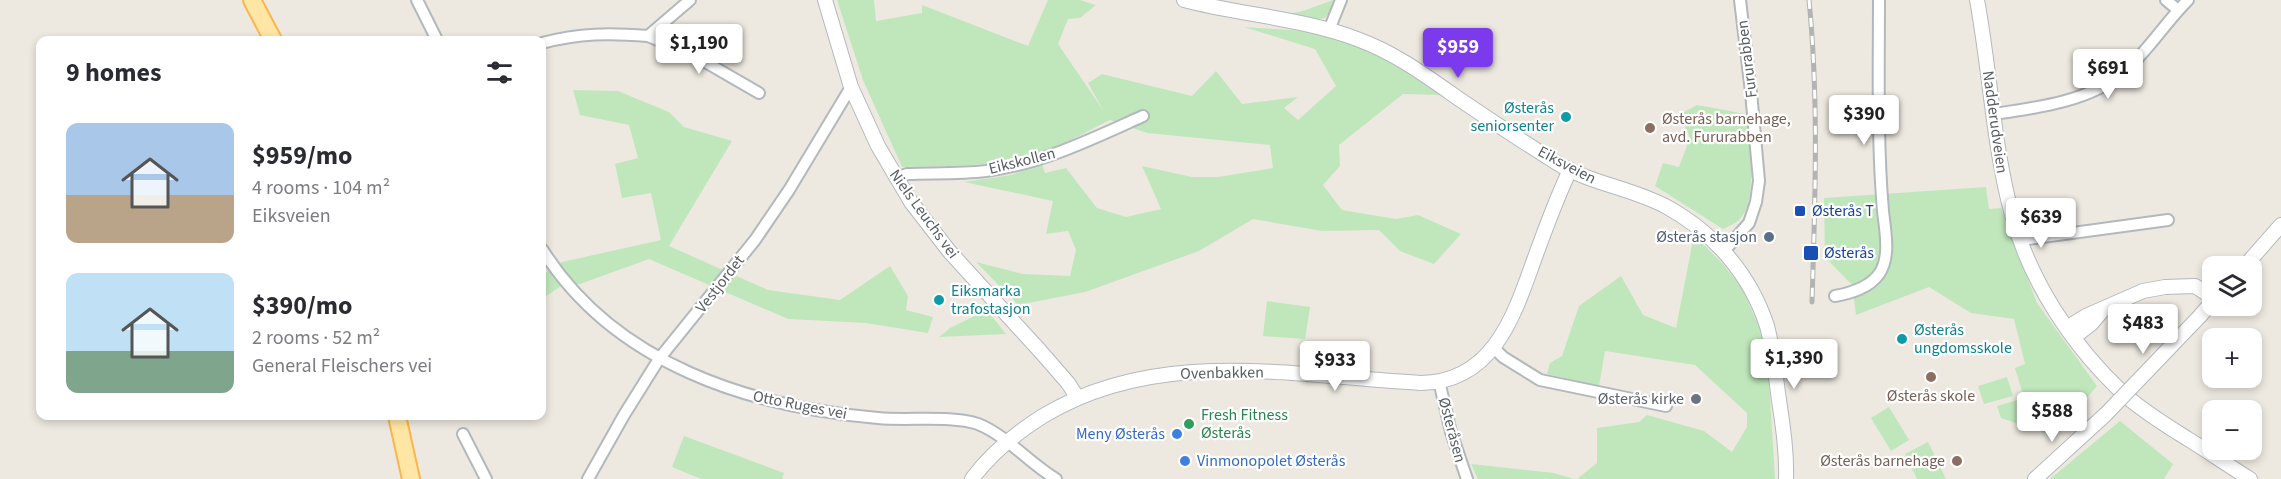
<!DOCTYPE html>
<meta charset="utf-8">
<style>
body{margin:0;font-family:"Source Sans 3",sans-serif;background:#f7f7f7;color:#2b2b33;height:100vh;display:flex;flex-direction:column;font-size:22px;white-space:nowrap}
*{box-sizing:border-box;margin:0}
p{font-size:20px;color:#7c7c81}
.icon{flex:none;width:33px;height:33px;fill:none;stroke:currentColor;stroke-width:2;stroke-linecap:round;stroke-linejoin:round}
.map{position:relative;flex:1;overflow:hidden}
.panel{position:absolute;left:36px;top:36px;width:510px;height:384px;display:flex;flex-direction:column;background:#fff;border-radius:12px;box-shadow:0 3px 9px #0003}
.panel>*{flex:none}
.controls{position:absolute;left:2202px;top:256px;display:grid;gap:12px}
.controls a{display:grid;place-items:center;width:60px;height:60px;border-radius:12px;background:#fff;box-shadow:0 3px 9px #0003;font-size:30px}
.price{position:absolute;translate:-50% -51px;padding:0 14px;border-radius:6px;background:#fff;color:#222;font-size:20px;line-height:39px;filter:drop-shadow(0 2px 3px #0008)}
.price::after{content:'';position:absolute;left:50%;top:36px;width:18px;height:14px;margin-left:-9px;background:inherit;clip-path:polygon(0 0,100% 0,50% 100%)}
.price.on{background:#7c3aed;color:#fff}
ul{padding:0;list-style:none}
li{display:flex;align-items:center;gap:18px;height:150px;padding:0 30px}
li span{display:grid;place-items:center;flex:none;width:168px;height:120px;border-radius:12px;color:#555}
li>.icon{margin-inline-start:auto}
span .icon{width:72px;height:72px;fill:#fffc;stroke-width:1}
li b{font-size:26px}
h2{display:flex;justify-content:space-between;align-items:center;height:72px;padding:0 30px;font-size:26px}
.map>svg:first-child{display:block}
</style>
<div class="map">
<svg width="2281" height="479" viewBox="0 0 2281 479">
<rect width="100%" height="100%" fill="#ede9e0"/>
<g fill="#c0e7bb">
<path d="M 837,0 L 874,0 L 876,21 L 922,13 L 922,5 L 1028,46 L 1048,0 L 1080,0 L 1096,5 L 1080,18 L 1068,19 L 1058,44 L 1103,110 L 1088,83 L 1102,74 L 1192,96 L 1216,71 L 1242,104 L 1298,97 L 1284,108 L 1298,120 L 1336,86 L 1315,49 L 1244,27 C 1267,29 1291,29 1314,32 C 1361,40 1402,69 1442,95 L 1403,94 L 1339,145 L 1340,166 L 1323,185 L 1342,210 L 1396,219 L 1418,215 L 1461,234 L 1434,264 L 1400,251 L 1379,230 L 1322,231 L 1253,219 L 1199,251 L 1085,292 L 1018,305 L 976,262 L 1023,274 L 1070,276 L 1076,250 L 1068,231 L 1046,234 L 1053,201 L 964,182 L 1011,175 L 1042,164 L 1045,173 L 1066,168 L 1097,208 L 1126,217 L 1161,209 L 1142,166 L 1192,177 L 1218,177 L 1273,168 L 1270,145 L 1147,133 L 1110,120 C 1093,128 1075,139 1057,147 C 1008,167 954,166 902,167 L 863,80 Z"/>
<polygon points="1333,0 1337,0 1325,18 1311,21 1283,15 1303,11"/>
<polygon points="573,90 618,91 669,112 684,127 732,141 669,246 768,290 840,300 890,266 908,296 906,310 933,317 928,333 866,323 788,319 649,259 580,284 561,286 542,299 542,275 562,262 661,240 651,193 622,198 615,164 638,158 629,125 580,115"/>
<path d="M 1697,105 L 1746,114 C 1748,140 1760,200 1739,220 C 1735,224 1728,226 1723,229 L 1655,186 L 1663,163 L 1679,167 L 1690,138 L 1680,114 Z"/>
<polygon points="1986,187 1989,209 2001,208 2037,303 2097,386 2054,436 2001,418 1997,406 2024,398 2015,368 2025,364 2014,319 1971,313 1929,287 1856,315 1852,285 1825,257 1824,198"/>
<polygon points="1694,235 1721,262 1742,288 1761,331 1769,380 1775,479 1577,479 1597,463 1597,428 1639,422 1647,415 1704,431 1732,452 1747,427 1747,413 1695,365 1605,351 1599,386 1547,374 1550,363 1562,356 1579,306 1621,276 1643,315 1676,328"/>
<polygon points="1267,301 1310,307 1305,339 1263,336"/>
<polygon points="987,310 1006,334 939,337 950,328"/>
<polygon points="2007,377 2013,396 1984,404 1978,386"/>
<polygon points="1889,407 1909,440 1891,451 1871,418"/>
<polygon points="2120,421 2173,464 2164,479 2050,479"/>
<polygon points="684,436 784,473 782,479 701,479 672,467"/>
<polygon points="1928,442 1946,479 1917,479 1905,454"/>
<polygon points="1471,464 1554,473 1574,479 1478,479"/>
</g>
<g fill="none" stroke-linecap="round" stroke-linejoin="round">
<g stroke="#b3b8bc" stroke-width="14">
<g id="street">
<polyline points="417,0 437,40"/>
<polyline points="2166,0 2178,10"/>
<polyline points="1329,30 1341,0"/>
<polyline points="648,36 688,52 759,93"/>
<path d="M 542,43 C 580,33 609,33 648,36 L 690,0"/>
<path d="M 1994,114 C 2036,108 2091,101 2124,72 C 2148,51 2165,23 2188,0"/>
<path d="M 896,178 L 907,174 C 933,173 960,174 986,171 C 1041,164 1092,139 1143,116"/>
<polyline points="2021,241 2028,239 2168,220"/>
<path d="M 542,249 C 614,364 750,407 878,418 C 907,421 952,415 978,424 C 1006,435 1029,463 1056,479"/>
<polyline points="1724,251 1749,223 1756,202 1759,181 1751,92 1740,0"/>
<path d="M 1835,296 C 1851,293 1869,288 1879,274 C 1891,257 1885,230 1883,211 C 1877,141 1879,70 1879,0"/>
<polyline points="1494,348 1503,357 1540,380 1666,406"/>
<polyline points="1439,381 1451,432 1467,479"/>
<polyline points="463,434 486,479"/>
<polyline points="588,479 624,415 659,359 755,240 789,190 851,87"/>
</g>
</g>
<g stroke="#b4b9be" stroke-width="16">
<g id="secondary">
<polyline points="825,0 851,87 878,146 911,202 949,251 1041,352 1068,383 1077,397"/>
<path d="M 1184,0 C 1241,15 1301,18 1357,39 C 1396,53 1429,78 1462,101 C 1493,122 1525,143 1557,163 C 1591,184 1632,188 1667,207 C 1714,233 1750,274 1767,326 C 1773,348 1775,371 1778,393 C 1782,421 1787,450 1786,479"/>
<path d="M 1977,0 C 1990,70 1993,143 2011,211 C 2029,281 2073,347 2125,395 C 2144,412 2167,426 2188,439 C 2209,452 2229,466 2250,479"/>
<polyline points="2244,267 2281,225"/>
<polyline points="2200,316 2212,302"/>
<polyline points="2068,327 2086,316 2143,291 2165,287 2195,286 2212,297"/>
<polyline points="2074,337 2091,324 2102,311"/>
<path d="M 972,479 C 991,453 1016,433 1043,416 C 1158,346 1295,376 1421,383 C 1493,382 1514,316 1534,260 C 1545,230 1556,199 1570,170"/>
<polyline points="2035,479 2106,414"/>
</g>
</g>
<g stroke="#f9b64e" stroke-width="20">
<g id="primary">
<polyline points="252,0 273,40"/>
<polyline points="397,416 411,479"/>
</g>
</g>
<use href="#street" stroke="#fff" stroke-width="10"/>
<use href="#secondary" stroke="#fff" stroke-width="14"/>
<use href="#primary" stroke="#ffe6a4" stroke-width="16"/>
<g stroke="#b2b3b4" stroke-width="5">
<path id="rail" d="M 1809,0 C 1819,101 1815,201 1812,302"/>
</g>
<use href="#rail" stroke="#fff" stroke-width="3" stroke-dasharray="9" stroke-linecap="butt"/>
<g stroke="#b4b9be" stroke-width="16" stroke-linecap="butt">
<polyline id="secondary-bridge" points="2106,414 2200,316"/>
</g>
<use href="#secondary-bridge" stroke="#fff" stroke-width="14"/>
</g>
<g fill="#0f9aa8" stroke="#fff" stroke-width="2">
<circle cx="1566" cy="117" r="6"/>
<circle cx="939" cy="300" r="6"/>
<circle cx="1902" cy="339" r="6"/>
</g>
<g fill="#8d6e63" stroke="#fff" stroke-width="2">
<circle cx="1650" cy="128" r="6"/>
<circle cx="1931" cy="377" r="6"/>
<circle cx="1957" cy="461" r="6"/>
</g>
<g fill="#1a4fb4" stroke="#fff" stroke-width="2">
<rect x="1794" y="205" width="12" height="12" rx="3"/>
<rect x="1803" y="245" width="16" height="16" rx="3"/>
</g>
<circle fill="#5c6f8a" stroke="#fff" stroke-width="2" cx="1769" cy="237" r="6"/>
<circle fill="#6b7280" stroke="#fff" stroke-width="2" cx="1696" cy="399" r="6"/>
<circle fill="#2e9e5b" stroke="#fff" stroke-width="2" cx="1189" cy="424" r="6"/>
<g fill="#3f7fe0" stroke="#fff" stroke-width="2">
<circle cx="1177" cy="434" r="6"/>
<circle cx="1185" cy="461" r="6"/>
</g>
<g text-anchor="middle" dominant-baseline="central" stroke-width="4.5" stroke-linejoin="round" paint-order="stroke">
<g font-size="16" fill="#595e63" stroke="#fff">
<text transform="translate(1747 59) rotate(-97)">Fururabben</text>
<text transform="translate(1995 122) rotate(82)">Nadderudveien</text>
<text transform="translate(1022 161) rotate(-14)">Eikskollen</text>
<text transform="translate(1567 165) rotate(28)">Eiksveien</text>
<text transform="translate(924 214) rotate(54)">Niels Leuchs vei</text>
<text transform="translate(720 284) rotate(-52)">Vestjordet</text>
<text transform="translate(1222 373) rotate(-1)">Ovenbakken</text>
<text transform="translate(800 405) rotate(11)">Otto Ruges vei</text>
<text transform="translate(1452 430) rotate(75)">Østeråsen</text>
</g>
<g font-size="16" fill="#0d838f" stroke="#fff" text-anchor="start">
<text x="1554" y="108" text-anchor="end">Østerås<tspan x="1554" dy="18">seniorsenter</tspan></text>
<text x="951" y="291">Eiksmarka<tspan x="951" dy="18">trafostasjon</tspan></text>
<text x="1914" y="330">Østerås<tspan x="1914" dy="18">ungdomsskole</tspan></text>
</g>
<g font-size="16" fill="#785e54" stroke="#fff" text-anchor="start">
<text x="1662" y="119">Østerås barnehage,<tspan x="1662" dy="18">avd. Fururabben</tspan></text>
<text x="1931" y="396" text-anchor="middle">Østerås skole</text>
<text x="1945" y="461" text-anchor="end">Østerås barnehage</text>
</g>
<g font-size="16" fill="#164399" stroke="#fff" text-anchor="start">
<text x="1812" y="211">Østerås T</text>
<text x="1824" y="253">Østerås</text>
</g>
<g font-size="16" fill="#4e5e75" stroke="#fff" text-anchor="end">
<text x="1757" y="237">Østerås stasjon</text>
</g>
<g font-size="16" fill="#5b616d" stroke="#fff" text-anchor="end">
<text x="1684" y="399">Østerås kirke</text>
</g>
<g font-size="16" fill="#27864d" stroke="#fff" text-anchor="start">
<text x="1201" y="415">Fresh Fitness<tspan x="1201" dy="18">Østerås</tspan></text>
</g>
<g font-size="16" fill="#366cbe" stroke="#fff" text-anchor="end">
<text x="1165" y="434">Meny Østerås</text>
<text x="1197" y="461" text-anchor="start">Vinmonopolet Østerås</text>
</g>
</g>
</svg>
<div class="controls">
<a><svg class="icon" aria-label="layers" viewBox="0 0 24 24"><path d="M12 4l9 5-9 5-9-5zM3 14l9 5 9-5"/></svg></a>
<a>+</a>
<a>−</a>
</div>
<b class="price" style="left:699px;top:75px">$1,190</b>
<b class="price on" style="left:1458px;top:79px">$959</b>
<b class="price" style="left:2108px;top:100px">$691</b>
<b class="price" style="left:1864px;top:146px">$390</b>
<b class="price" style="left:2041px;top:249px">$639</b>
<b class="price" style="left:2143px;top:355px">$483</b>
<b class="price" style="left:1794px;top:390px">$1,390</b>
<b class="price" style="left:1335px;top:392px">$933</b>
<b class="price" style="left:2052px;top:443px">$588</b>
<section class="panel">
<h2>9 homes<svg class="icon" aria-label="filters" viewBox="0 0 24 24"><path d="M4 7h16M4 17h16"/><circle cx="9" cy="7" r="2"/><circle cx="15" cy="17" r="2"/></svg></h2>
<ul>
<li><span style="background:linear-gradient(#a9c7e8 60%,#b9a48a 0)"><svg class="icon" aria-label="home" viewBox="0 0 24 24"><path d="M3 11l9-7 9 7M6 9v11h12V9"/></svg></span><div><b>$959/mo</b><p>4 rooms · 104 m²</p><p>Eiksveien</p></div></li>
<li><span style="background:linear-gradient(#bfe0f5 65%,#7fa58c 0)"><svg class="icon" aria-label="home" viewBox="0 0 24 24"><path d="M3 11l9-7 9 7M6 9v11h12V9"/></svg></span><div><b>$390/mo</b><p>2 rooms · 52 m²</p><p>General Fleischers vei</p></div></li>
</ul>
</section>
</div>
